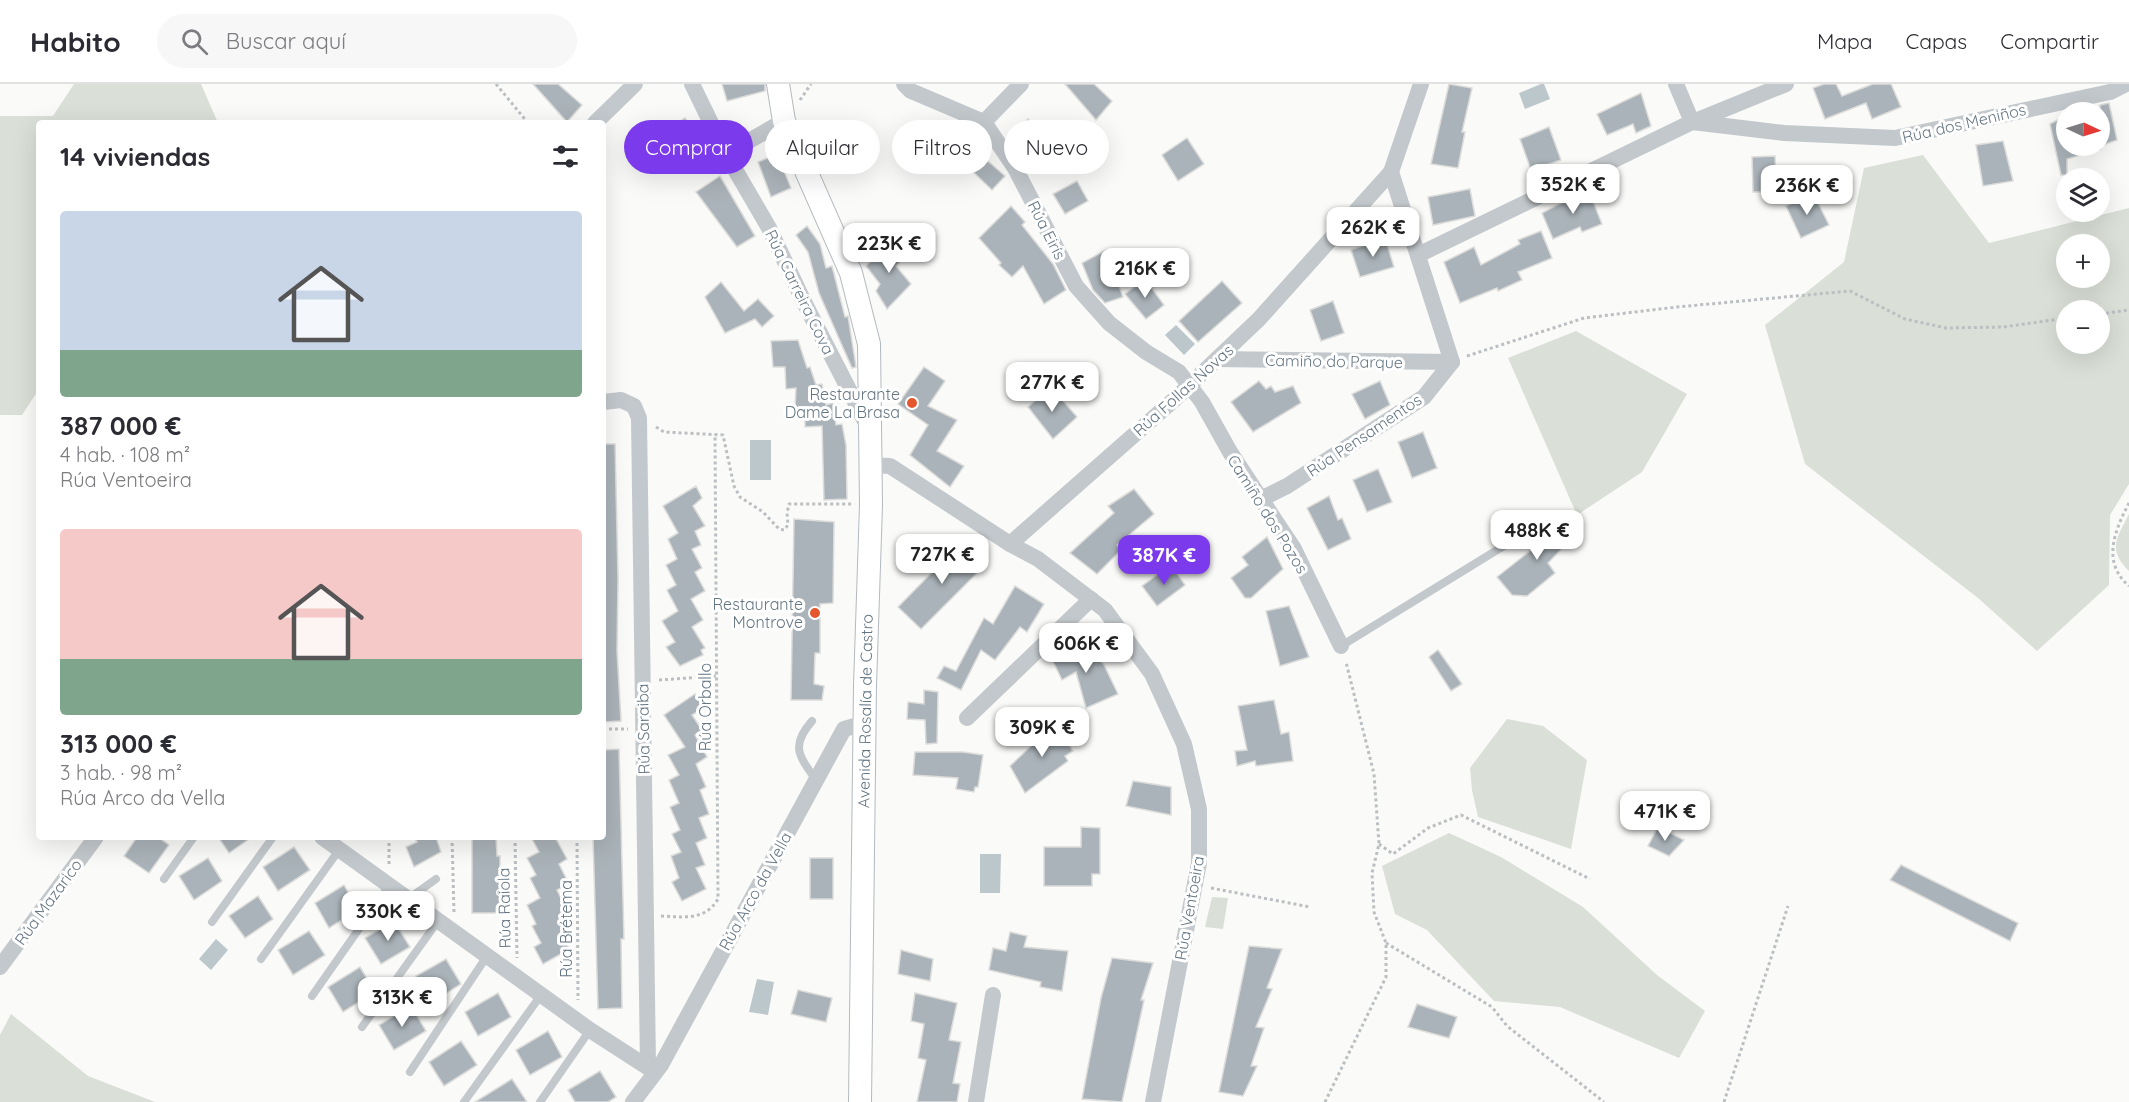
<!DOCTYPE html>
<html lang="es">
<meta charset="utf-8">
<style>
body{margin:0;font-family:Quicksand,sans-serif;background:#f7f7f7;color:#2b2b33;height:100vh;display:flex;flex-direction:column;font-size:22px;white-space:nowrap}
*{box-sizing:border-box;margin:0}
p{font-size:20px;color:#7c7c81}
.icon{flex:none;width:33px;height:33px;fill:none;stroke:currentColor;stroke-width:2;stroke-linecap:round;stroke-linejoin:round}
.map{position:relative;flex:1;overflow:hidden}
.drawer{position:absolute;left:36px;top:36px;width:570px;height:720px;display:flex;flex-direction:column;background:#fff;border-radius:6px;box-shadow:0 6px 24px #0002}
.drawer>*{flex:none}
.banner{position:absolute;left:624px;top:36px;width:570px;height:54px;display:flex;gap:12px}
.needle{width:39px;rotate:94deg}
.controls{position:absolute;left:2056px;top:18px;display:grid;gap:12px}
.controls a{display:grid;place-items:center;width:54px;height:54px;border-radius:50%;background:#fff;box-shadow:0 6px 24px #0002;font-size:30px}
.price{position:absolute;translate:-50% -51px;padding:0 14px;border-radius:12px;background:#fff;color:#222;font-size:20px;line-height:39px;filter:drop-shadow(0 2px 3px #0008)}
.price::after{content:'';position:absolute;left:50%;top:36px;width:18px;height:14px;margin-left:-9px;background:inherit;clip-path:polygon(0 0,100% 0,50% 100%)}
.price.current{background:#7c3aed;color:#fff}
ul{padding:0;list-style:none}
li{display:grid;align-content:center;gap:12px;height:318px;padding:0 24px}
li span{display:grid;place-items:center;height:186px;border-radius:6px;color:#555}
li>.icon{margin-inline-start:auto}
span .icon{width:108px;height:108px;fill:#fffc;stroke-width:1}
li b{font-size:26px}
h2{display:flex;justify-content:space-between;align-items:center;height:72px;padding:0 24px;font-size:26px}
.pill{padding:0 21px;border-radius:27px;background:#fff;box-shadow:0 6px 24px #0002;font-size:21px;line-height:54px}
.pill.current{background:#7c3aed;color:#fff}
header{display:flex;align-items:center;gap:36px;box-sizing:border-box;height:84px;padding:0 30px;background:#fff;border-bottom:2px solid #e1e1e2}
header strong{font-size:28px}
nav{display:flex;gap:33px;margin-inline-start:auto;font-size:21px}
.search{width:420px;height:54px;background:#f7f7f7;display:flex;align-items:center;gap:15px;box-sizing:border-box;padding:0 21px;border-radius:33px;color:#7c7c81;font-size:22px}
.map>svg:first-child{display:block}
</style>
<header>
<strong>Habito</strong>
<div class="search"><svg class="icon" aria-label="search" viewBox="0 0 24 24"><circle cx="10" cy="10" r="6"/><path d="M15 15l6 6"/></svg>Buscar aquí</div>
<nav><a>Mapa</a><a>Capas</a><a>Compartir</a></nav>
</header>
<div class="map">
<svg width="2129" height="1018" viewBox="0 0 2129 1018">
<rect width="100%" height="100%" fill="#fafaf8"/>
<g fill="#dadfd7" fill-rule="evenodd">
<polygon points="74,0 201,0 218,39 39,39 39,305 22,331 0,331 0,32 53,32"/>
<path d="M 1923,71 L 1989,159 L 2129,124 L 2129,400 L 2110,431 L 2109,501 L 2037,567 L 1978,514 L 1805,380 L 1765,241 L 1844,178 L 1864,84 ZM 2067,160 L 2100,160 L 2100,194 L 2067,194 ZM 2100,226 L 2100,260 L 2067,260 L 2067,226 Z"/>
<polygon points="1576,247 1687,310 1642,388 1577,431 1508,274"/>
<path d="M 2129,430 L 2129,487 C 2107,465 2117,454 2129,430 Z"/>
<polygon points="1507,635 1543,642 1587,676 1571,765 1478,733 1472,706 1470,684"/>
<polygon points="1449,749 1501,773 1583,823 1657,891 1705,927 1679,974 1560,923 1494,917 1427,846 1395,830 1382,782"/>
<polygon points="1212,813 1228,814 1223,845 1205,843"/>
<polygon points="11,930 88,992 155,1018 0,1018 0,951"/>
</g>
<g fill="#bbc7cb">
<polygon points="1541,0 1544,0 1550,15 1525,25 1519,9"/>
<polygon points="1176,241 1195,260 1184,271 1165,251"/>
<rect x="750" y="356" width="21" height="40"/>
<polygon points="980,770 1001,770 1000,809 980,809"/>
<polygon points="216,855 228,866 211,886 199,875"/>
<polygon points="757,895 774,898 768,931 749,928"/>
</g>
<g fill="#aab3b9" stroke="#dcdcda" stroke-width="1.5">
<polygon points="533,0 558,0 582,21 567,38"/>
<polygon points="722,0 765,0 765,7 727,17"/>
<polygon points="1065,0 1094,0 1112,17 1096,36"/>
<polygon points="1449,0 1472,4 1462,48 1465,48 1458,84 1431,80"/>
<polygon points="1824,0 1836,0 1842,12 1873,0 1891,0 1901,23 1872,35 1866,19 1825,35 1813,4"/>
<polygon points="1641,9 1651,42 1636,49 1633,40 1607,51 1597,30"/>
<polygon points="2109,19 2117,56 2100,62 2101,65 2067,75 2067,91 2061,91 2050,40 2067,31 2067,62 2100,62 2100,21"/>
<polygon points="685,34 699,55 681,65 667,46"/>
<polygon points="1028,35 1047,59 1037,73 1012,48"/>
<polygon points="943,38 969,51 965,57 1005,92 992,106 965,80 972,74 933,54"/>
<polygon points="1549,43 1561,76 1531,86 1520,55"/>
<polygon points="1187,54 1204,80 1178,97 1162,71"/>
<polygon points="2003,57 2013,97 1983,102 1976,61"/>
<polygon points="777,70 791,104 771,113 758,78"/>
<polygon points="1775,72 1776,108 1753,108 1752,73"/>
<polygon points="720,92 755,152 737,163 696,108"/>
<polygon points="1077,97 1088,117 1065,130 1053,110"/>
<polygon points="1470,105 1475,132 1433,141 1428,113"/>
<polygon points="1588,105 1602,140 1582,148 1580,143 1553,155 1542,129"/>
<polygon points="1813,109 1829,141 1801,154 1786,122"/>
<polygon points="1011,122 1025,138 1022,141 1053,180 1066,206 1044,220 1023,182 1012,193 999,181 1001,179 979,154"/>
<polygon points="807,142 820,160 826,184 832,182 845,233 848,232 856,283 852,284 819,209 808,168 796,151"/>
<polygon points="1541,147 1552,174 1518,188 1522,196 1498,207 1497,204 1460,219 1444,178 1474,163 1481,181 1520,160 1518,156"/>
<polygon points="1385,154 1394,183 1360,193 1351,166"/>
<polygon points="892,156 906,171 896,182 911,200 887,225 876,207 880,200 866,182"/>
<polygon points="1106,166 1123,213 1105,219 1093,206 1082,179"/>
<polygon points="1145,195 1164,221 1146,235 1125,210"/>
<polygon points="1222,197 1242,219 1198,258 1179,237"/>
<polygon points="721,198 744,227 758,215 774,232 762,243 755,235 725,249 705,213"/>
<polygon points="1333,217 1344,249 1321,257 1310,226"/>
<polygon points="798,256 807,284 810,283 816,301 822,300 826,321 833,319 836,341 842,340 846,361 847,415 824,416 822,342 805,343 805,323 795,324 796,304 786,305 785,283 773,283 771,257"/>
<polygon points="924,283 945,297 928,322 957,336 937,367 964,382 950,403 910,371 928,341 898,320"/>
<polygon points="1259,297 1266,305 1271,302 1275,308 1293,302 1301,319 1253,348 1231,318"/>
<polygon points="1380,297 1390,321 1365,335 1352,310"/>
<polygon points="1051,303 1077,333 1053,355 1028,323"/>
<polygon points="1423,348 1437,384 1412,394 1398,358"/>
<polygon points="603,360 615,360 618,494 617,567 621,637 603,638"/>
<polygon points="1378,385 1392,418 1367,428 1353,396"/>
<polygon points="696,402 702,414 693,422 705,442 695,447 701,461 692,465 702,484 695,488 705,507 691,515 703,536 692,543 705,564 701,566 703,571 680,582 666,563 675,558 662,537 678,527 667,506 676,501 666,481 677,475 668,455 678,449 663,422"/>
<polygon points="1134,405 1154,430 1117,461 1121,466 1097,490 1070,469 1114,429 1108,422"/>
<polygon points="1329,412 1338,436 1342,434 1351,455 1328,466 1307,424"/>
<polygon points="1562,428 1572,438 1563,447 1571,455 1548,479 1555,489 1527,512 1512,511 1497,493 1535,463 1534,462"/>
<polygon points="794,435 834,438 833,519 820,520 820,569 815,569 814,600 824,602 822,616 791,616"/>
<polygon points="1267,453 1283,485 1251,514 1245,514 1231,494 1248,481 1242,473"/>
<polygon points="963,457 986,480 921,545 898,523"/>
<polygon points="1171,481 1185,501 1157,522 1142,502"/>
<polygon points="1015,502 1044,520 1027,548 1020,543 995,576 981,566 961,606 937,594 944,582 956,587 984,534 993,540"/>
<polygon points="1289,522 1309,573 1280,582 1266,527"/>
<polygon points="1083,558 1104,581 1118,610 1086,624 1076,588 1062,596 1052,575"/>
<polygon points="1438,566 1462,600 1451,607 1429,573"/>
<polygon points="924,606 938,608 937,659 926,660 925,636 907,635 908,618 924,620"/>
<polygon points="695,610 704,624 692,631 702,646 695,651 707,673 696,680 706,703 700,706 709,730 699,734 707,754 696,759 705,781 696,784 706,805 682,817 672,798 679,794 671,772 681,768 672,750 680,746 670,723 679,719 669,696 679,691 668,671 685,663 664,631"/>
<polygon points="1274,616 1281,650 1289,648 1293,677 1256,682 1255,677 1237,682 1235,667 1247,666 1238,622"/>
<polygon points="1056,639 1073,667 1065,672 1068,677 1025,709 1010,682 1046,648 1044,645"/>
<polygon points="619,665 624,855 621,855 622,924 598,925 593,753 603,753 603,666"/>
<polygon points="915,668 963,668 983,671 978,703 975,703 974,708 956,705 958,694 913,691"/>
<polygon points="1133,697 1171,703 1171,731 1126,722"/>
<polygon points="1081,743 1100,744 1100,790 1092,790 1092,802 1044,802 1044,763 1081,763"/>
<polygon points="1658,743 1684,756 1669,772 1648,762"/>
<polygon points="137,753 158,753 169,761 149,789 124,772"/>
<polygon points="218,753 252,753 229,769"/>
<polygon points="414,753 436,753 441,768 414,783 406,763 417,758"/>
<polygon points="472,753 496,753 497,772 500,772 500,829 472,829"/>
<polygon points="531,753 555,753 567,775 559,780 569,800 557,806 566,824 561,827 570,843 561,848 570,865 543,880 534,863 541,859 532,842 536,840 527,821 540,814 530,794 536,791 527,774 539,768"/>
<polygon points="294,763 310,786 278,807 263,783"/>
<polygon points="208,774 222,797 194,816 179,792"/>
<rect x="810" y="774" width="23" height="41"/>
<polygon points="1901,781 2018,839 2010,857 1890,796"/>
<polygon points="344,801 358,826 329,844 315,819"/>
<polygon points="258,812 273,835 245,854 229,832"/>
<polygon points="394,837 410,863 381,880 365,854"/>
<polygon points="309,847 325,871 293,891 278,866"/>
<polygon points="1010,848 1027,852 1024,863 1068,867 1062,907 1040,903 1041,898 989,886 993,864 1006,867"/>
<polygon points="1249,862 1282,865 1267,904 1272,905 1256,943 1264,944 1251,982 1257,982 1243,1012 1219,1008"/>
<polygon points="901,866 933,875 930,897 898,890"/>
<polygon points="1112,874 1153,879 1141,916 1144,916 1122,1018 1082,1015 1101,914"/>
<polygon points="446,875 461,900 431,919 416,892"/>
<polygon points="360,883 375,908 343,928 328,903"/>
<polygon points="798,906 832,914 826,938 791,930"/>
<polygon points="498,909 511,933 478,952 465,928"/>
<polygon points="915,909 957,919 949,956 961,958 953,999 960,1000 957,1018 917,1018 926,976 918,974 924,940 911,937"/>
<polygon points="1417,920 1457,933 1449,954 1408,943"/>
<polygon points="411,922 426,947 394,966 379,941"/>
<polygon points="548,947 562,973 530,991 516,966"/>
<polygon points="461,957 477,981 444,1002 429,978"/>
<polygon points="600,987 616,1013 608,1018 575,1018 568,1006"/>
<polygon points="512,995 527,1018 475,1018"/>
</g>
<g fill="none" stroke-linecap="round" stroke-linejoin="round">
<g stroke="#b3babf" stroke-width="24">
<polyline id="secondary" points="778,0 784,37 851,189 869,260 871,421 865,602 860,1018"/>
</g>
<g stroke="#bbbfc2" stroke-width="3" stroke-dasharray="3 3" stroke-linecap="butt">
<polyline points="496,0 528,39"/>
<polyline points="800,16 811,0"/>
<polyline points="2100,230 2129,226"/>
<polyline points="1467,272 1584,234 1677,223 1850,207 1905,235 1946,244 2003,243 2067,234"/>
<polyline points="656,343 664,348 723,351 734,402 740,413 763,428 779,445 784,446 788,441 787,429 789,420 851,420"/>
<path d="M 2129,419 C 2115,446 2101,478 2129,502"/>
<polyline points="659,596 717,592"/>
<polyline points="603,645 628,645"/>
<polyline points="389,753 389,781"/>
<polyline points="452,753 454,829"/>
<polyline points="515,753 517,874"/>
<polyline points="577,753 578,916"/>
<polyline points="1379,760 1393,770 1428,744 1461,731 1590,795"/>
<polyline points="1211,804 1310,823"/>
<path d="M 661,832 C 683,833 705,837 718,815 L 715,350"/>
<polyline points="1386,859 1492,923 1507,942 1604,1018"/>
<polyline points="1325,1018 1386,893 1386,859 1374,828 1372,789 1379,760 1374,690 1346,578"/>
<polyline points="1724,1018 1788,822"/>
</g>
<g stroke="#c3c8cc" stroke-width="8">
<polyline points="1341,562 1528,447"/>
<path d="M 812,637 C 790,662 799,672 816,696"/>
<polyline points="164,795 194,753"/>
<polyline points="408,815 436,795"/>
<polyline points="212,838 273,753"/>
<polyline points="261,875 339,766"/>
<polyline points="312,912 389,802"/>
<polyline points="362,943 438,837"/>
<polyline points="410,988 487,872"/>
<polyline points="464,1018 541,911"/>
<polyline points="540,1018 590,946"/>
</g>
<g stroke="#c3c8cc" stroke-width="16">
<polyline points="692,0 726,70 769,144 804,218 868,343"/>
<polyline points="904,0 911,7 984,38 1015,84 1076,202 1109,239 1146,268 1179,288 1202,318 1230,368 1294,465 1341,562"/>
<polyline points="984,38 1021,0"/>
<polyline points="1692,38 1784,49 1895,54 2110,8 2126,0"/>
<polyline points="1693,38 1786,0"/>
<polyline points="595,39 635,0"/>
<polyline points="726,70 784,37"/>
<polyline points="1418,171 1692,38 1676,0"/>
<polyline points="1217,275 1452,278"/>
<polyline points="603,318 621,316 634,322 639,334 648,983"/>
<polyline points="871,381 890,382 1010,460 1176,314 1259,235 1391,88 1421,0"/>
<polyline points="1263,414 1287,402 1424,313 1452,278 1391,88"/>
<polyline points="1010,460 1038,475 1105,526 1152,590 1184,660 1199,725 1199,779 1153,1018"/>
<polyline points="967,634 1091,515"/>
<polyline points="322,753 590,946 655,988"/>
<polyline points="0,883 96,753"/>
<polyline points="633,1018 661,981 844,645 865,639"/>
<polyline points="976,1018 993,911"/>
</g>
<use href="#secondary" stroke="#fff" stroke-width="22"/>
</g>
<g fill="#e4572e" stroke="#fff" stroke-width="2">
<circle cx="912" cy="319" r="6"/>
<circle cx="815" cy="529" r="6"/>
</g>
<g text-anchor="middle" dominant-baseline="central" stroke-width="6" stroke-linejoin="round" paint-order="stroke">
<g font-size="16" fill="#657683" stroke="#fff">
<text transform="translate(1964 39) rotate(-13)">Rúa dos Meniños</text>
<text transform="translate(1047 146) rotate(63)">Rúa Eirís</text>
<text transform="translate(800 208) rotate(64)">Rúa Carreira Cova</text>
<text transform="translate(1334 277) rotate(1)">Camiño do Parque</text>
<text transform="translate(1183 306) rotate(-42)">Rúa Follas Novas</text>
<text transform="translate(1364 351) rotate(-34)">Rúa Pensamentos</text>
<text transform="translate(1268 430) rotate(58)">Camiño dos Pozos</text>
<text transform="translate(705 623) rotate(-90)">Rúa Orballo</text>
<text transform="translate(865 627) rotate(-89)">Avenida Rosalía de Castro</text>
<text transform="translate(643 645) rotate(-91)">Rúa Saraiba</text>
<text transform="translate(755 807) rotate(-61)">Rúa Arco da Vella</text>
<text transform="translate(48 818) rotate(-54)">Rúa Mazarico</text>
<text transform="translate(504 824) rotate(-91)">Rúa Raiola</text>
<text transform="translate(1189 824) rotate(-80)">Rúa Ventoeira</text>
<text transform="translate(566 845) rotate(-90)">Rúa Brétema</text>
</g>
<g font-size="16" fill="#657683" stroke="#fff" text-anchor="end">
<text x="900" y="310">Restaurante<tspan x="900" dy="18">Dame La Brasa</tspan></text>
<text x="803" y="520">Restaurante<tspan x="803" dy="18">Montrove</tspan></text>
</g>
</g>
</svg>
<div class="controls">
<a><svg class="needle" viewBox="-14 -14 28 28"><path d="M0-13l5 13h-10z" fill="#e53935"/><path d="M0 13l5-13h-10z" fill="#7c7c81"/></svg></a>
<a><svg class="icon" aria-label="layers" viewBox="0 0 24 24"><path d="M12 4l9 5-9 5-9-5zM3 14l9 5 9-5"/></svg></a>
<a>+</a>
<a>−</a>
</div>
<b class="price" style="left:1573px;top:131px">352K €</b>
<b class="price" style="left:1807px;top:132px">236K €</b>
<b class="price" style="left:1373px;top:174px">262K €</b>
<b class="price" style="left:889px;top:190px">223K €</b>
<b class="price" style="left:1145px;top:215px">216K €</b>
<b class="price" style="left:1052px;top:329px">277K €</b>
<b class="price" style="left:1537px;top:477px">488K €</b>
<b class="price" style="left:942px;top:501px">727K €</b>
<b class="price current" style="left:1164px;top:502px">387K €</b>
<b class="price" style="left:1086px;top:590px">606K €</b>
<b class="price" style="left:1042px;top:674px">309K €</b>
<b class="price" style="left:1665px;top:758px">471K €</b>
<b class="price" style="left:388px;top:858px">330K €</b>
<b class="price" style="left:402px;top:944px">313K €</b>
<div class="banner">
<a class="pill current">Comprar</a>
<a class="pill">Alquilar</a>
<a class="pill">Filtros</a>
<a class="pill">Nuevo</a>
</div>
<section class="drawer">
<h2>14 viviendas<svg class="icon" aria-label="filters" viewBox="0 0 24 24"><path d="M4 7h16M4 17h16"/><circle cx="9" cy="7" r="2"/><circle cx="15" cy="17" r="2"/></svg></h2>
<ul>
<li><span style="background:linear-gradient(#c9d6e8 75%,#7fa58c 0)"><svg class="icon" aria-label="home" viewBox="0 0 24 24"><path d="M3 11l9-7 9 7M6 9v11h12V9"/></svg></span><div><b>387 000 €</b><p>4 hab. · 108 m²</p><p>Rúa Ventoeira</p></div></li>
<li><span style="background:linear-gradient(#f6c9c9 70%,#7fa58c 0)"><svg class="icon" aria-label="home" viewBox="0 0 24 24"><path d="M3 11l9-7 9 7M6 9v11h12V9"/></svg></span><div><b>313 000 €</b><p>3 hab. · 98 m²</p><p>Rúa Arco da Vella</p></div></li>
</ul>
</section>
</div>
